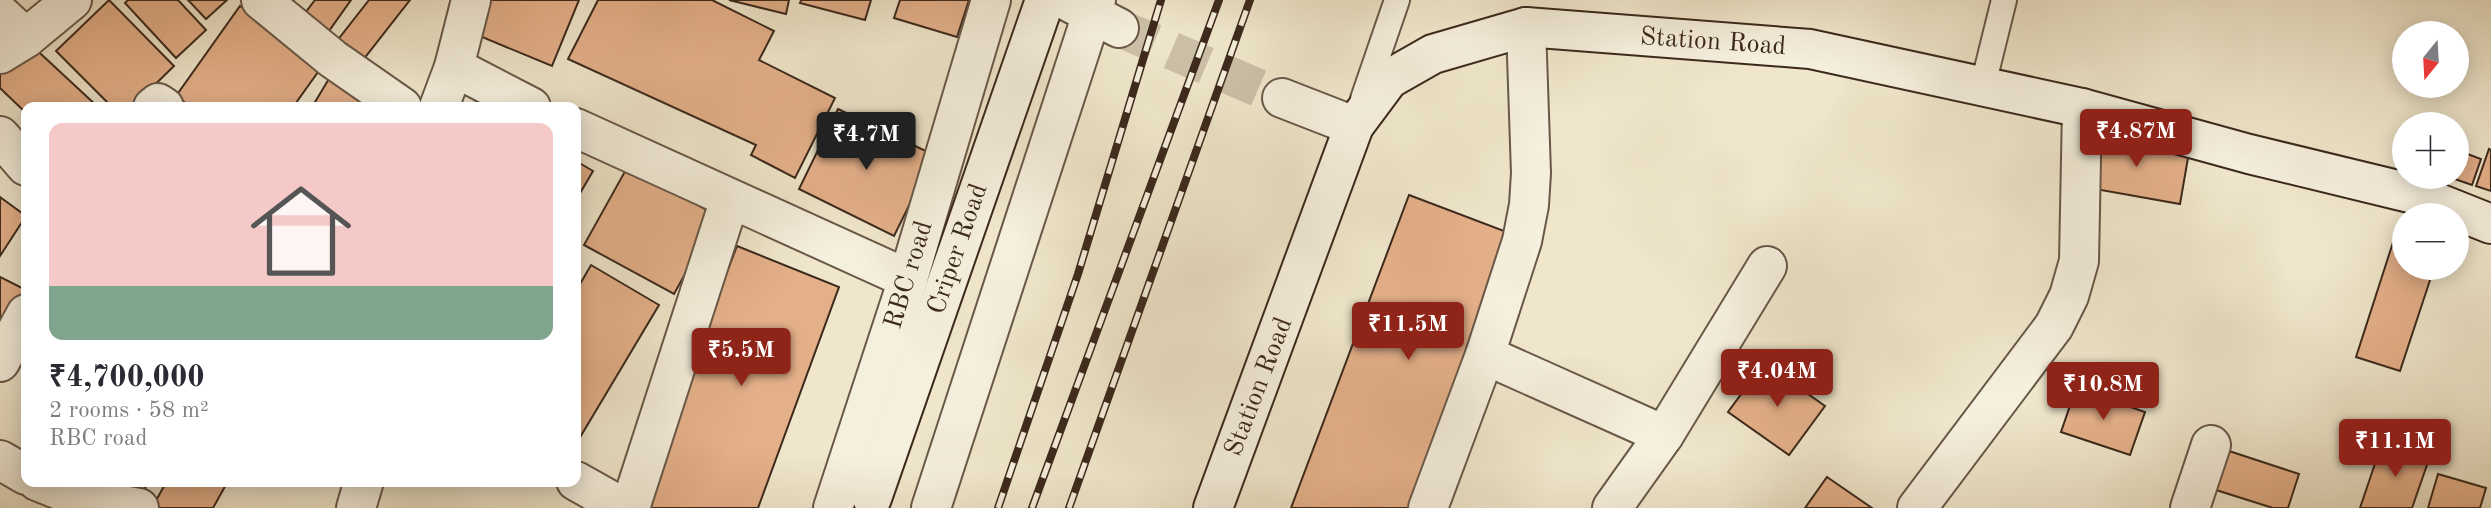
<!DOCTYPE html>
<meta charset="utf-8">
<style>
body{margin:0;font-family:"Old Standard TT",serif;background:#f7f7f7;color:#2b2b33;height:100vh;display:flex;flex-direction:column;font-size:26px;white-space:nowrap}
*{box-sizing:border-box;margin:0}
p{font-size:23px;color:#7c7c81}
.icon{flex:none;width:38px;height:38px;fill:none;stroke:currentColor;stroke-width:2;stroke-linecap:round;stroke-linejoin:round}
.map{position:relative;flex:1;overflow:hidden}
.sheet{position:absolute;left:21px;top:102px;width:560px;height:385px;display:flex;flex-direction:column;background:#fff;border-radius:14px;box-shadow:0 4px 18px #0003}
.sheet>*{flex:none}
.needle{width:46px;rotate:198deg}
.tools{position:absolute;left:2392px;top:21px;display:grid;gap:14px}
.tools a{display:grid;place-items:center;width:77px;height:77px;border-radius:50%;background:#fff;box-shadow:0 4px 18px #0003;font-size:35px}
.price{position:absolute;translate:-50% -60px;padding:0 16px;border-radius:7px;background:#8f2418;color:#fff;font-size:23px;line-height:46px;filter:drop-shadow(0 2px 4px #0008)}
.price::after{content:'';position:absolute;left:50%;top:42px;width:21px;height:16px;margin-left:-10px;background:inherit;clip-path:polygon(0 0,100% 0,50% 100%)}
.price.on{background:#222;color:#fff}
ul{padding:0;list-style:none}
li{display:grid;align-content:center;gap:14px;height:371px;padding:0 28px}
li span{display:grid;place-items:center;height:217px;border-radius:14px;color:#555}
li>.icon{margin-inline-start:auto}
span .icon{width:126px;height:126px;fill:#fffc;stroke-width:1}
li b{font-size:30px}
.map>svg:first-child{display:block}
</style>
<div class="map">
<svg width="2491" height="508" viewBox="0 0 2491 508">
<rect width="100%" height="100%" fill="#efe6cb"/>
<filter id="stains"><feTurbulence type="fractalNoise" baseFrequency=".00286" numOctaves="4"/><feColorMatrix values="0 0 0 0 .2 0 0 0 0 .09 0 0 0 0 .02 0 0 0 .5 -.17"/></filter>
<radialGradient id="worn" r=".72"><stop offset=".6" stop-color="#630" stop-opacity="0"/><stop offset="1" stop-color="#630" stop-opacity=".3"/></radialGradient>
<g fill="#e4b08a" stroke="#3c291c" stroke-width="2">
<polygon points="109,0 174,66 132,107 112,107 56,51"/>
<polygon points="128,0 178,0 206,30 176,58 125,3"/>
<polygon points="188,0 227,0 206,19"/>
<polygon points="315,0 351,0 324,38 299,21"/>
<polygon points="369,0 410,0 359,65 333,46"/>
<polygon points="489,0 579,0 552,66 475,34"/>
<polygon points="598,0 712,0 774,31 759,60 835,98 795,178 751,155 756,145 568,59"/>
<polygon points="729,0 789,0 786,14"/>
<polygon points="801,0 871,0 865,20 800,3"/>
<polygon points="900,0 969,0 957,37 894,18"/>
<polygon points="240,6 323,65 293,107 191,107 176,96"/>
<polygon points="28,42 98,107 26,107 26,113 0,88 0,72"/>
<polygon points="330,77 382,107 312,107"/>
<polygon points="838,109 934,155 894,236 799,189"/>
<polygon points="2093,135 2189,152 2180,204 2084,187"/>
<polygon points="2489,149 2491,150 2491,191 2476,186"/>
<polygon points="2457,150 2481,159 2472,185 2449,177 2457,177"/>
<polygon points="576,161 593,171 576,200"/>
<polygon points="628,166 717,216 674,294 584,245"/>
<polygon points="1409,195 1520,237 1418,508 1291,508"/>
<polygon points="0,197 26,216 0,256"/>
<polygon points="2397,230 2404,233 2404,268 2434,268 2400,371 2356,357"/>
<polygon points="737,246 839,287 758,508 636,508"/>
<polygon points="591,265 659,305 576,444 576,291"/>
<polygon points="0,277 26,290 4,337 0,335"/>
<polygon points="1764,363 1825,406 1789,455 1728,412"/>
<polygon points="2076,388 2145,412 2130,455 2061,432"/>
<polygon points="2382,443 2429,459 2412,508 2360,508"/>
<polygon points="2229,451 2299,474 2288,508 2273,508 2216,490"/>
<polygon points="2438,474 2486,488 2480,508 2428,508"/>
<polygon points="1827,477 1872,508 1805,508"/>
<polygon points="128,481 149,481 144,490"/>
<polygon points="167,481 228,481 213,508 161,508 154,504"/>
</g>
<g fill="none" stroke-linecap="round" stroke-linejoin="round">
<polyline stroke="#cbc0a8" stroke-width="38" stroke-dasharray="38 19" stroke-linecap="butt" points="1119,28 1282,98"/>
<g stroke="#695848" stroke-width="28">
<g id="service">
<polyline points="1983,85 2004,0"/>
<polyline points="1363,99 1397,0"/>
</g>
</g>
<g stroke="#695848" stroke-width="42">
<g id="minor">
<polyline points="261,0 333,59 402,107"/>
<polyline points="471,0 454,67 531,107"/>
<polyline points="1096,0 1092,14 1119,28"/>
<polyline points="0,14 26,38"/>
<polyline points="1282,98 1354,126"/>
<polyline points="153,107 158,103 164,107"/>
<polyline points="439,107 454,67"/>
<polyline points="576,128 908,279"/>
<polyline points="0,136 26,166"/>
<polyline points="1485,355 1664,435"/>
<polyline points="0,362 26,314"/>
<polyline points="0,460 26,475"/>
<polyline points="37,481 77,497 139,508"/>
<polyline points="576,481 624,508"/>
<polyline points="356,508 364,481"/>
<polyline points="630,508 730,199"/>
<polyline points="833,508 908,279 991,0"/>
<polyline points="1428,508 1485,355 1522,241 1529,205 1531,173 1526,27"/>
<polyline points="1612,508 1664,435 1767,266"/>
<polyline points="1917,508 2054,326 2069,296 2079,261 2082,108"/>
<polyline points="2190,508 2211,445"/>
</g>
</g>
<g stroke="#695848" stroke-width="42">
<g id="tertiary">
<polyline points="0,54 26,38 72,0"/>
<polyline points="931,508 1092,14 1065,0"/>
</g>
</g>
<g stroke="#3c291c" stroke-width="42">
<g id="secondary">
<polyline points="872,498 1045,0"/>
<polyline points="1213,508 1354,126 1389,79 1433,54 1526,27 1810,49 2082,108 2249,154 2418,195 2491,224"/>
</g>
</g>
<use href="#service" stroke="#f5efdd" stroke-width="24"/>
<use href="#minor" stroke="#f5efdd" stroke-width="38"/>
<use href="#tertiary" stroke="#f5efdd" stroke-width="38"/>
<use href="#secondary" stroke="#f5efdd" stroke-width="38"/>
<g stroke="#3c291c" stroke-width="8">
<g id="rail">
<polyline points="998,508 1078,274 1161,0"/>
<polyline points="1032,508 1219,0"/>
<polyline points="1069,508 1250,0"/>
</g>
</g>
<use href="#rail" stroke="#f5efdd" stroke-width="5" stroke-dasharray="16" stroke-linecap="butt"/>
</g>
<g text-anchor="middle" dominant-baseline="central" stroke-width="6" stroke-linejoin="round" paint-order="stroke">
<g font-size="26" fill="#3c291c" stroke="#f5efdd">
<text transform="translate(1713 42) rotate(4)">Station Road</text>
<text transform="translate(958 249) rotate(-71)">Criper Road</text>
<text transform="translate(909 275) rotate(-73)">RBC road</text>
<text transform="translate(1259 387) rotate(-69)">Station Road</text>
</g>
</g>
<rect width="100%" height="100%" filter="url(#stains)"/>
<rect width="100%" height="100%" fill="url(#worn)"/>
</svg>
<div class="tools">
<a><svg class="needle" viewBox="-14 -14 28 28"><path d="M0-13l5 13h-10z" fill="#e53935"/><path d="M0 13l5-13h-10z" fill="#7c7c81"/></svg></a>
<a>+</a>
<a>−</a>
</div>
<b class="price" style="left:2136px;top:169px">₹4.87M</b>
<b class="price on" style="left:866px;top:172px">₹4.7M</b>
<b class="price" style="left:1408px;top:362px">₹11.5M</b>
<b class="price" style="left:741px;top:388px">₹5.5M</b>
<b class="price" style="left:1777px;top:409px">₹4.04M</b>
<b class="price" style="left:2103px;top:422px">₹10.8M</b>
<b class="price" style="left:2395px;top:479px">₹11.1M</b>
<section class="sheet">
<ul>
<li><span style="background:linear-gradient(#f6c9c9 75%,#7fa58c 0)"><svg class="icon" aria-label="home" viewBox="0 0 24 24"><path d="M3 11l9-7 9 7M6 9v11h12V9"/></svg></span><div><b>₹4,700,000</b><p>2 rooms · 58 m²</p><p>RBC road</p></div></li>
</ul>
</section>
</div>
